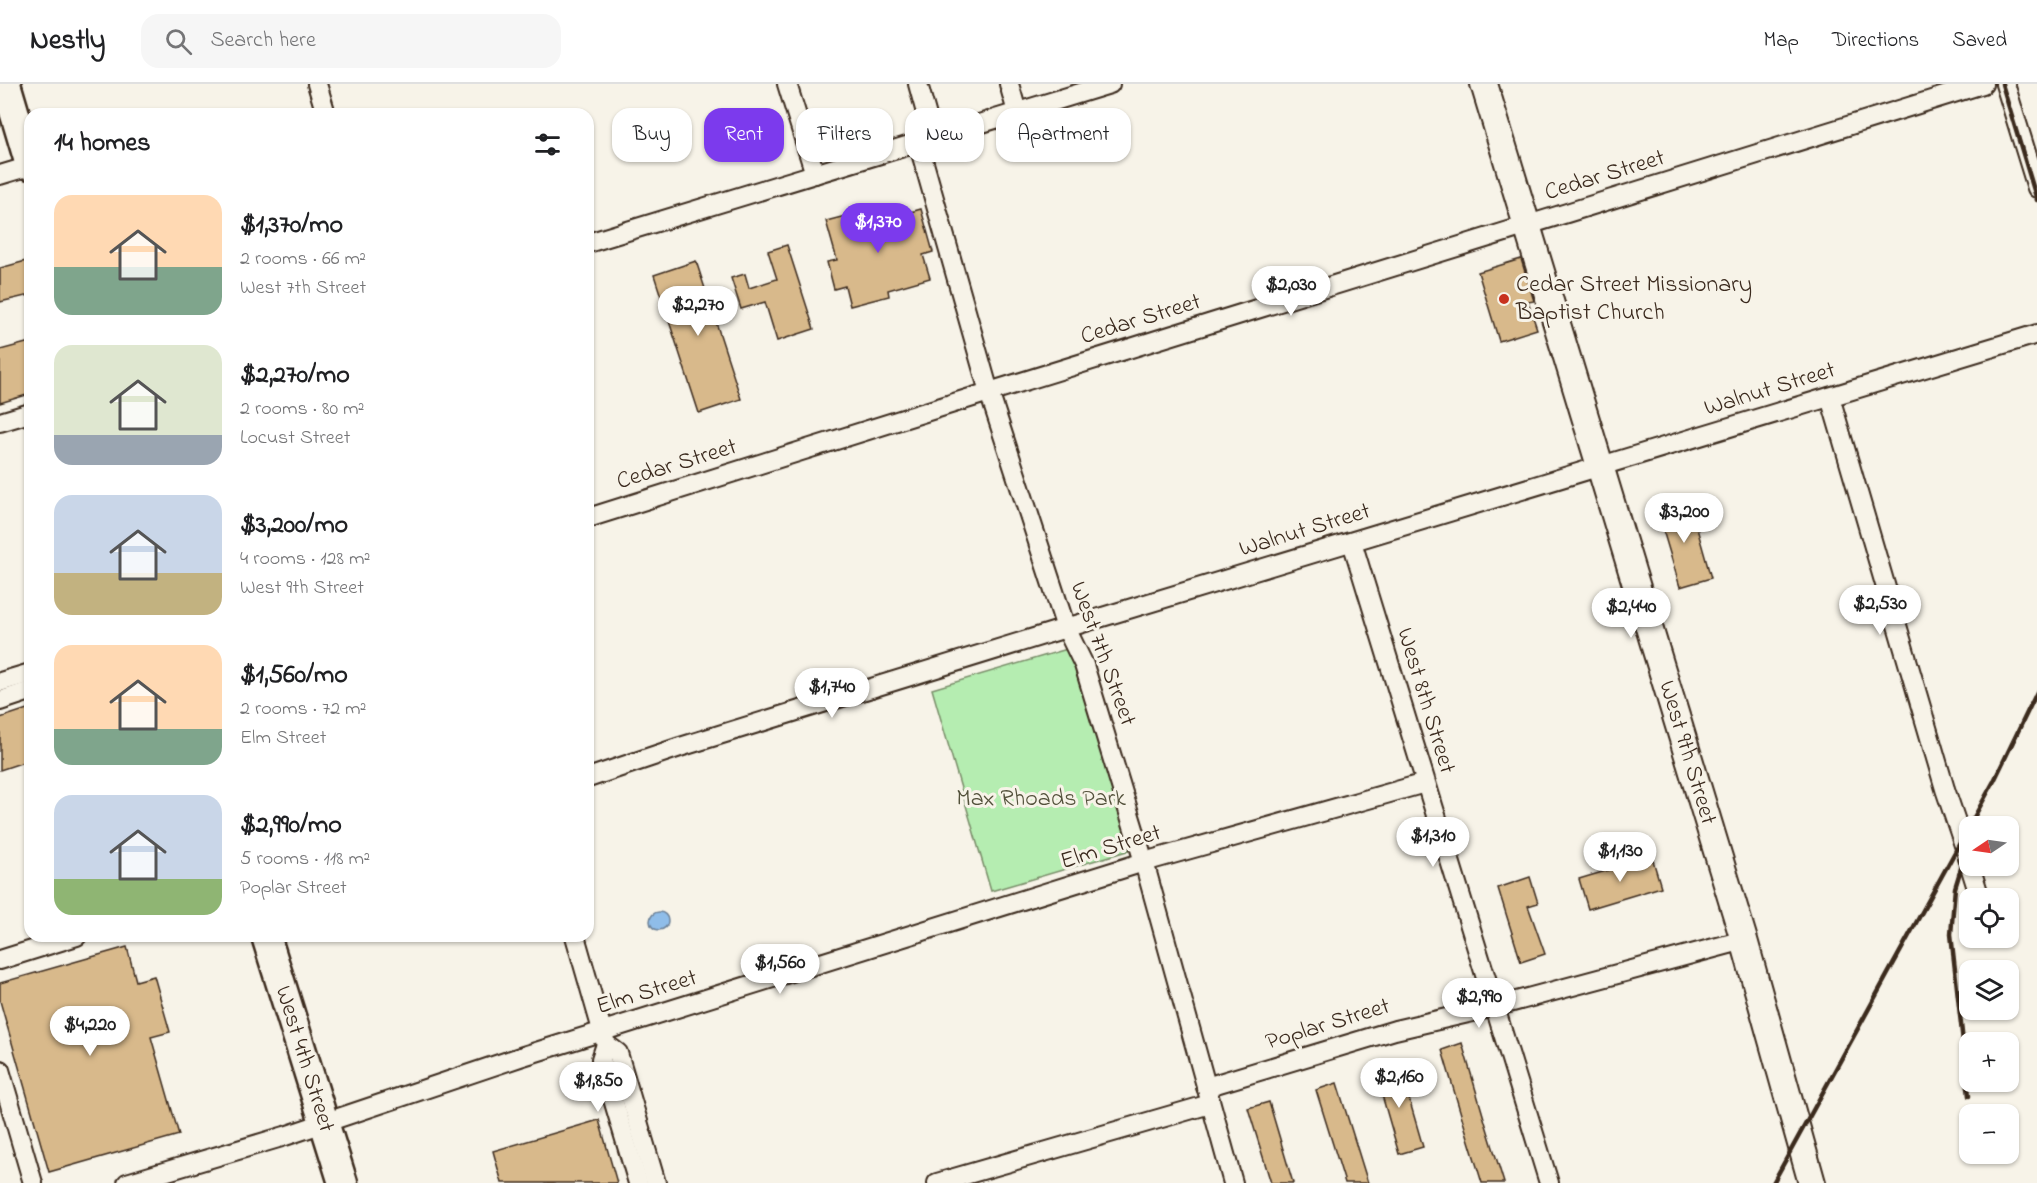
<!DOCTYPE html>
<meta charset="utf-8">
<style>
body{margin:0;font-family:"Indie Flower",sans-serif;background:#f6f6f6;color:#202124;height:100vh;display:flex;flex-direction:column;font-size:22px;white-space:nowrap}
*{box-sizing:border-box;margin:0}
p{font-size:20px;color:#757577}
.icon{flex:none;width:33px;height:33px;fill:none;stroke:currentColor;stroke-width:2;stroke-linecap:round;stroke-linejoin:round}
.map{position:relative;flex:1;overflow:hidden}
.side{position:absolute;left:24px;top:24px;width:570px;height:834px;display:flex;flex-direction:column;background:#fff;border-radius:18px;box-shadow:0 2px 4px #0004}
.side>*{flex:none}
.top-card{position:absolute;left:612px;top:24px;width:570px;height:54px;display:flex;gap:12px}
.needle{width:39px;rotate:257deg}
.tools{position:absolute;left:1959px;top:732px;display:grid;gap:12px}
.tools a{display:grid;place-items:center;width:60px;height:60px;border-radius:12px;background:#fff;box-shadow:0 2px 4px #0004;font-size:30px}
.price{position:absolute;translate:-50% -51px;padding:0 14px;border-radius:21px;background:#fff;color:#222;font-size:20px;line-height:39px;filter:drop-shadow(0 2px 3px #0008)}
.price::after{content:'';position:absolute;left:50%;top:36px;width:18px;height:14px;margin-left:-9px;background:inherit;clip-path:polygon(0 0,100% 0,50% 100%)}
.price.on{background:#7c3aed;color:#fff}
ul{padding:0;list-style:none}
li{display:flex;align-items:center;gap:18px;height:150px;padding:0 30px}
li span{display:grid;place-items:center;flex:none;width:168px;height:120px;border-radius:18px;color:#555}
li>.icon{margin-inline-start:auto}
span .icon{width:72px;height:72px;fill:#fffc;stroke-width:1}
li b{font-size:26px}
h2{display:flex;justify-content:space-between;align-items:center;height:72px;padding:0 30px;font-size:26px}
.tag{padding:0 21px;border-radius:18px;background:#fff;box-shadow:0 2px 4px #0004;font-size:21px;line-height:54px}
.tag.on{background:#7c3aed;color:#fff}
header{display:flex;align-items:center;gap:36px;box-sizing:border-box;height:84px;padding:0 30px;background:#fff;border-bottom:2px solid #e0e0e0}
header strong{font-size:28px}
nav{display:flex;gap:33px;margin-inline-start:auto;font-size:21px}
.search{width:420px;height:54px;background:#f6f6f6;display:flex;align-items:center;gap:15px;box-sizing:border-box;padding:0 21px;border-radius:18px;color:#757577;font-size:22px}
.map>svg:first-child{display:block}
</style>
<header>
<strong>Nestly</strong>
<div class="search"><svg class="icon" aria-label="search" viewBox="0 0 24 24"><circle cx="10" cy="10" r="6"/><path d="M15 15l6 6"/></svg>Search here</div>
<nav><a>Map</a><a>Directions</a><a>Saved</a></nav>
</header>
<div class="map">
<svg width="2037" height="1099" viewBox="0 0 2037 1099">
<rect width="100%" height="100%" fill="#f7f3e8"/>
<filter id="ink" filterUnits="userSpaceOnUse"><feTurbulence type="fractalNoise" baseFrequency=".0167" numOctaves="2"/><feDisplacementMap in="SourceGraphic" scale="12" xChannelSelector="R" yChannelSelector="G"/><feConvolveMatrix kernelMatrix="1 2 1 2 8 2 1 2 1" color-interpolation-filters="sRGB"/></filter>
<g filter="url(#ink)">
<polygon fill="#b5edb1" stroke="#788c68" stroke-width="1.5" points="1074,563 1134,765 991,807 932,605"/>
<circle fill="#8fbde9" stroke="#6d8298" stroke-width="1.5" cx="659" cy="837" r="9"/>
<g fill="#d8b98b" stroke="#3b2a1e" stroke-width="1.5">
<polygon points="921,125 933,168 923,171 930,194 888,206 889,212 850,222 845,202 834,205 827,178 837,176 826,137 869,126 872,139"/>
<polygon points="787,161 814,245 777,257 765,218 741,225 731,194 745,190 749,204 777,195 768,167"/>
<polygon points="1521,175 1534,217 1528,218 1537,245 1499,257 1478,188"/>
<polygon points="26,177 30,192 30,211 0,218 0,184"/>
<polygon points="696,177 741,315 699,329 654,191"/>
<polygon points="30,258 30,310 0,319 0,266"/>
<polygon points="1689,416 1711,494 1680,503 1657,426"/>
<polygon points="30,624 30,676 0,686 0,634"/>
<polygon points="1652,773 1661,803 1588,825 1579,795"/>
<polygon points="1530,793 1538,819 1528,822 1545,870 1521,878 1498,804"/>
<polygon points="127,863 136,897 154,892 170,948 151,953 179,1051 49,1088 0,917 0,899"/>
<polygon points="1462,959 1486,1041 1504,1099 1482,1099 1466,1047 1442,966"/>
<polygon points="1399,980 1423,1063 1399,1070 1375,987"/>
<polygon points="1337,999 1368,1099 1345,1099 1316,1006"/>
<polygon points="1269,1018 1293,1099 1271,1099 1248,1024"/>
<polygon points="599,1036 617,1099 502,1099 493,1067"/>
</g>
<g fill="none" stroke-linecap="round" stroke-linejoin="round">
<g stroke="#3b2a1e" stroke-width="22">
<g id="street">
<polyline points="317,0 326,30"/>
<polyline points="787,0 815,90"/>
<polyline points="918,0 933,54"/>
<polyline points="1009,0 1017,28"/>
<polyline points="2005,0 2037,104"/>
<polyline points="918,58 989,308 1066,544 1084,581 1144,778 1233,1099"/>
<polyline points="0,91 30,82"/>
<polyline points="588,159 1110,0"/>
<polyline points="1830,313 1945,705 1970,779"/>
<polyline points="0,338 30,329"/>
<polyline points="588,434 989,308 1983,0"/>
<polyline points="1352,458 1549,1099"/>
<polyline points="0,598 30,589"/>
<polyline points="0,617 30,607"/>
<polyline points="588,694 680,663 1066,544 2037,250"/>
<polyline points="1970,782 1980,814"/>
<polyline points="575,852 606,960 618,969 656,1099"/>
<polyline points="0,876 77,852"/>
<polyline points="606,960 601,975 638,1099"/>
<polyline points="0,986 33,1099"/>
<polyline points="1206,1003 1395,946 1494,923 1744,856"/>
<polyline points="127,1099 285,1052 520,973 1144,778 1425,699"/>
<polyline points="937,1099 1210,1020"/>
</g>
</g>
<g stroke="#3b2a1e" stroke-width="30">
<g id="secondary">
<path id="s1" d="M 1484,0 L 1744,856 L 1812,1099"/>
</g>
</g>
<g stroke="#3b2a1e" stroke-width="33">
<g id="primary">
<polyline points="6,0 30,81"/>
<path id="s2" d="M 266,852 L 343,1099"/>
</g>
</g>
<use href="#street" stroke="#f7f3e8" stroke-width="18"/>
<use href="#secondary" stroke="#f7f3e8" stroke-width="26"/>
<use href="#primary" stroke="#f7f3e8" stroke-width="28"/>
<g stroke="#3b2a1e" stroke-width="4.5">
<polyline points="2002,0 2037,116"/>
<polyline points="1969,1012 1951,850 1955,804 1970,755"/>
<polyline points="1773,1099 1994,697 2037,608"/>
</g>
</g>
</g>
<circle fill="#c8321e" stroke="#f7f3e8" stroke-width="2" cx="1504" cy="215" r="6"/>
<g text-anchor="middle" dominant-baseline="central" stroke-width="6" stroke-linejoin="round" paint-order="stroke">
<g font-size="24" fill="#3b2a1e" stroke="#f7f3e8">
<text transform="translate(1605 92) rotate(-17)">Cedar Street</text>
<text transform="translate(1141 236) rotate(-17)">Cedar Street</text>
<text transform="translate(1770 306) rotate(-17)">Walnut Street</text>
<text transform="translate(677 381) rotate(-17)">Cedar Street</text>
<text transform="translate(1305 447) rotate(-17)">Walnut Street</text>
<text transform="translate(1102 570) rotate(70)">West 7th Street</text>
<text transform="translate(1425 617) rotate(73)">West 8th Street</text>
<text stroke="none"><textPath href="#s1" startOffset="699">West 9th Street</textPath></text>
<text transform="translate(1111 764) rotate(-17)">Elm Street</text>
<text transform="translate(647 909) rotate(-17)">Elm Street</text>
<text transform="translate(1328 941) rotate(-17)">Poplar Street</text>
<text stroke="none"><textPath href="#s2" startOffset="129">West 4th Street</textPath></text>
</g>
<g font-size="24" fill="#3b2a1e" stroke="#f7f3e8" text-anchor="start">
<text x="1516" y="201">Cedar Street Missionary<tspan x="1516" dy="28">Baptist Church</tspan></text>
</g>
<g font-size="24" fill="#53513b" stroke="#f7f3e8">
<text x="1041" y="715">Max Rhoads Park</text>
</g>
</g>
</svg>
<div class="tools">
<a><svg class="needle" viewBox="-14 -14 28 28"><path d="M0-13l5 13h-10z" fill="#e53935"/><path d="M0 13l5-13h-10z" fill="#757577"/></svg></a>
<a><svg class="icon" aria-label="locate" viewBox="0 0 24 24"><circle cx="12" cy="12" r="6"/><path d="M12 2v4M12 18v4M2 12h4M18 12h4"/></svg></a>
<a><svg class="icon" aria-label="layers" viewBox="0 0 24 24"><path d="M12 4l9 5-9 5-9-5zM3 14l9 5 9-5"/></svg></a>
<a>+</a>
<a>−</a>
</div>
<b class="price on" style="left:878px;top:170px">$1,370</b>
<b class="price" style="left:1291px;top:233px">$2,030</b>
<b class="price" style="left:698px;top:253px">$2,270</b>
<b class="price" style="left:1684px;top:460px">$3,200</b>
<b class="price" style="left:1880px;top:552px">$2,530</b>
<b class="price" style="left:1631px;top:555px">$2,440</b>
<b class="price" style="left:832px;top:635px">$1,740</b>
<b class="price" style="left:1433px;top:784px">$1,310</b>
<b class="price" style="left:1620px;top:799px">$1,130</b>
<b class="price" style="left:780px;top:911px">$1,560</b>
<b class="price" style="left:1479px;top:945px">$2,990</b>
<b class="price" style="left:90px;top:973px">$4,220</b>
<b class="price" style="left:1399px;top:1025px">$2,160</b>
<b class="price" style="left:598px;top:1029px">$1,850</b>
<div class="top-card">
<a class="tag">Buy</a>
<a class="tag on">Rent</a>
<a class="tag">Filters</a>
<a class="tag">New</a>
<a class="tag">Apartment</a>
</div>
<section class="side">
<h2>14 homes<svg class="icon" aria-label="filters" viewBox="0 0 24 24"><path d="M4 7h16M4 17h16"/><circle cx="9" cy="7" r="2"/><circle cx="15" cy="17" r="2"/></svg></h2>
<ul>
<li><span style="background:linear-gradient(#ffd9b3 60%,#7fa58c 0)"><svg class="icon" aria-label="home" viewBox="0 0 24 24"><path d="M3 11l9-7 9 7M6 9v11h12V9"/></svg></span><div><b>$1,370/mo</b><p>2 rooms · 66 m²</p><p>West 7th Street</p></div></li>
<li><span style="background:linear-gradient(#dfe7d0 75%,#9aa5b1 0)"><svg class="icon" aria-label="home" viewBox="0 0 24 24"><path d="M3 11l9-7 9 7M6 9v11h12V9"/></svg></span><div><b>$2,270/mo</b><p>2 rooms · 80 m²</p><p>Locust Street</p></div></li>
<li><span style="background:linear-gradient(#c9d6e8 65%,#c2b280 0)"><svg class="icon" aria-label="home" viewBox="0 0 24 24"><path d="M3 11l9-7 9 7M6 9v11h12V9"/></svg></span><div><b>$3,200/mo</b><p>4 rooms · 128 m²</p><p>West 9th Street</p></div></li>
<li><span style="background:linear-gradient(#ffd9b3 70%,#7fa58c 0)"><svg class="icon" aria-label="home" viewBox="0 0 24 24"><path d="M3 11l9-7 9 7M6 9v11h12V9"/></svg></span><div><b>$1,560/mo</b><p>2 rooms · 72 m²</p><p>Elm Street</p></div></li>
<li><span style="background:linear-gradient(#c9d6e8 70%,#8fb573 0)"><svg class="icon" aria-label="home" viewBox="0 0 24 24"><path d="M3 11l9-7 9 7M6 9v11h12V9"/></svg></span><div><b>$2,990/mo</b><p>5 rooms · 118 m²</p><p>Poplar Street</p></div></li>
</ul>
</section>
</div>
